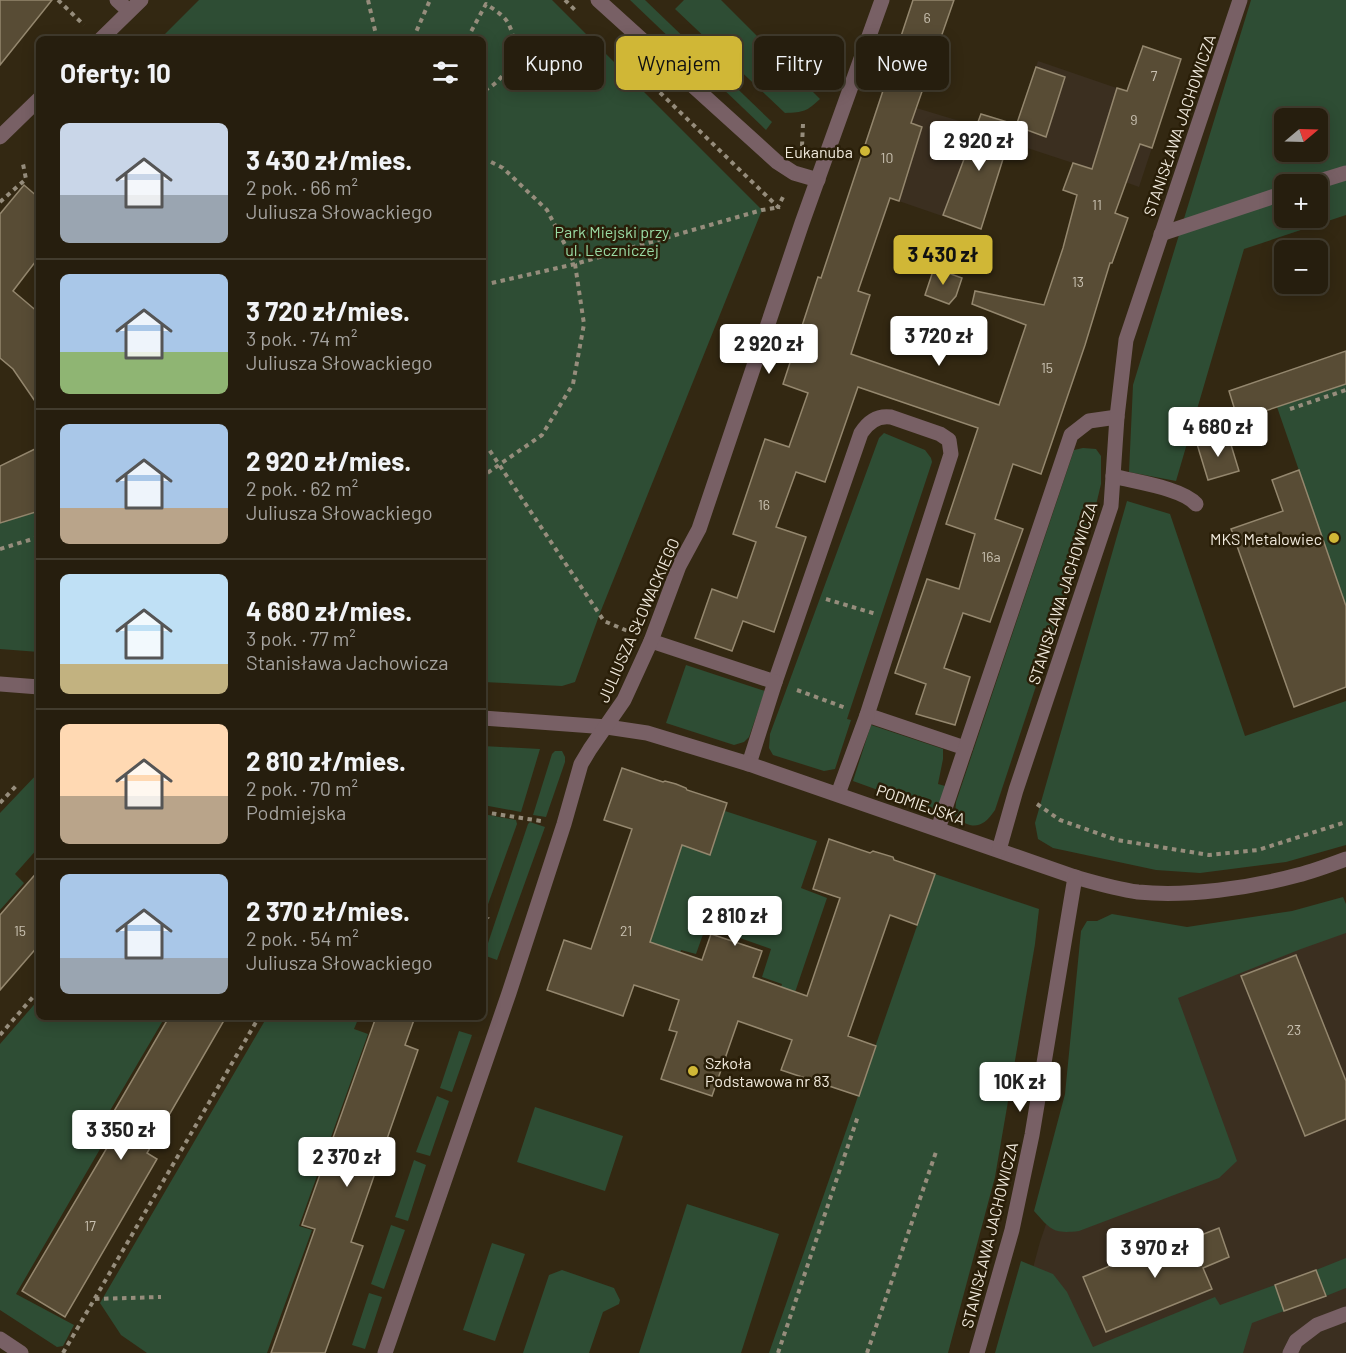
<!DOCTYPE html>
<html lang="pl">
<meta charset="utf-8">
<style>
body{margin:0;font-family:Barlow,sans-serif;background:#322b1c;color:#f1f3f6;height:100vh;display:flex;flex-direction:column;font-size:22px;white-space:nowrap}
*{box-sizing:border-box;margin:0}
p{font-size:20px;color:#a4a29e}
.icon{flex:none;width:33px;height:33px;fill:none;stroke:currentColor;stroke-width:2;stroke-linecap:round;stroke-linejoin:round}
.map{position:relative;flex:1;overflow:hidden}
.drawer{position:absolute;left:36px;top:36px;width:450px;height:984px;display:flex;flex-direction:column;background:#261e0e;border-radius:9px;box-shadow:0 3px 15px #0003,0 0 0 2px #423c2e}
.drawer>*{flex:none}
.hud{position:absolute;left:504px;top:36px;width:570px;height:54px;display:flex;gap:12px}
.needle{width:39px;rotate:71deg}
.fabs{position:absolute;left:1274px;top:108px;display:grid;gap:12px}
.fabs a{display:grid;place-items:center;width:54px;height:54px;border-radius:9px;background:#261e0e;box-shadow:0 3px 15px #0003,0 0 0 2px #423c2e;font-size:30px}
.price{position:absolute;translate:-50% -51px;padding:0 14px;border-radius:6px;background:#fff;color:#222;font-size:20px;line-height:39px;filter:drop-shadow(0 2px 3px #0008)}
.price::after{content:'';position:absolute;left:50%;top:36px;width:18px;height:14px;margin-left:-9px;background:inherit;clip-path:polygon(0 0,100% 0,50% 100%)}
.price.on{background:#d0b736;color:#111}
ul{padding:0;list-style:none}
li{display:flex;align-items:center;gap:18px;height:150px;padding:0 24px}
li+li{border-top:2px solid #423c2e}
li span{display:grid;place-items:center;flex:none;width:168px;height:120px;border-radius:9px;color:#555}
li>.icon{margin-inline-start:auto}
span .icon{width:72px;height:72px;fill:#fffc;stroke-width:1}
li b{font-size:26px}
h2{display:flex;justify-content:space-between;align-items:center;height:72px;padding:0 24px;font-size:26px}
.tag{padding:0 21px;border-radius:9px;background:#261e0e;box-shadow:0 3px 15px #0003,0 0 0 2px #423c2e;font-size:21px;line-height:54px}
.tag.on{background:#d0b736;color:#111}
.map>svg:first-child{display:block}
</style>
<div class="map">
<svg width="1346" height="1353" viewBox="0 0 1346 1353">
<rect width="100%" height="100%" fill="#332812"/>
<g fill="#3b2f20">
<polygon points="1038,61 1166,105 1139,187 1073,163 1009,142 980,229 890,198 851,186 880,97 976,126 1011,135 1016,125"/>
<polygon points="1346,913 1346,1353 1010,1353 1040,1242 1138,952"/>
</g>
<g fill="#2e4d34" fill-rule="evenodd">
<polygon points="199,0 552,0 762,210 600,613 575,682 562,686 483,682 483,39 160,39"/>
<polygon points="630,0 645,0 772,122 766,130"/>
<path d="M 684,0 L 721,0 L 820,99 C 806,112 804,112 785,113 L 675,9 Z"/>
<path d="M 1251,0 L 1346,0 L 1346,215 L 1244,249 L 1176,481 L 1129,472 L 1133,385 ZM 1284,118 L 1317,118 L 1317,152 L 1284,152 ZM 1284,184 L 1317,184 L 1317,218 L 1284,218 Z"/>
<polygon points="1346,384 1346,606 1277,407"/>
<polygon points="884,433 925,450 931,458 932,462 847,719 851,720 835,769 824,771 773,755 769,748 770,734 879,438"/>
<path d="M 1083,448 L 1096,449 L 1101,456 L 1101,484 L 1096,505 L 995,810 C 983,828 972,831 955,816 L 956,802 L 1074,450 Z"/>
<polygon points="1127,501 1170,514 1245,736 1346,701 1346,845 1286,862 1200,873 1156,870 1053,848 1038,839 1035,823"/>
<polygon points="39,511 39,652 0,649 0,523"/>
<polygon points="686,665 765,691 749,737 744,742 734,745 666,723"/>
<path d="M 871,725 L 943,749 L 943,759 L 938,784 L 945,786 C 943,796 942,804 933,810 L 853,781 Z"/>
<polygon points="483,746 540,749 521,812 483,805"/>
<polygon points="555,751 562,751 565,757 565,762 546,817 533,815 552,754"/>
<polygon points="39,772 39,847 15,874 24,883 0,910 0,813"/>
<polygon points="725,811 817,841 801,888 827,898 789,1010 774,1006 782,984 762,977 771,949 706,926 696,954 681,950 674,971 643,962 682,845 710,854"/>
<polygon points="483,814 516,820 517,824 487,907 483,900"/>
<polygon points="530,822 545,827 497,960 486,956 485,952 528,824"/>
<polygon points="935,874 1039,909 1035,944 995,1177 948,1353 769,1353"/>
<path d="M 1343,897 L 1346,904 L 1346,933 L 1301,949 L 1178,998 L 1237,1161 L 1219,1178 L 1079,1231 C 1053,1234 1051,1230 1034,1211 L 1065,1094 L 1081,931 L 1087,921 L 1097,921 L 1112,914 L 1187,927 L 1292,911 Z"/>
<polygon points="39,999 39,1017 165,1017 98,1131 107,1137 16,1294 74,1325 63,1346 57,1347 0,1310 0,1044"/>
<polygon points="267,1017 359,1017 354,1029 368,1034 299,1226 312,1230 267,1353 147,1353 121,1335 100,1303"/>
<polygon points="459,1031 472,1035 452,1092 440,1088"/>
<polygon points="437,1096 449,1101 430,1156 416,1152"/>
<polygon points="535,1107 623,1136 605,1191 517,1162"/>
<polygon points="414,1160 426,1165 408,1221 395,1217"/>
<polygon points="687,1204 779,1234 741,1353 639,1353"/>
<polygon points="391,1225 405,1230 384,1289 371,1284"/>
<polygon points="492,1243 525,1254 495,1341 463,1330"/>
<polygon points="1346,1258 1346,1288 1326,1296 1316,1270"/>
<polygon points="1021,1261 1053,1274 1067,1292 1093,1347 1215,1297 1220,1305 1275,1285 1284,1311 1252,1323 1243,1353 995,1353"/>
<polygon points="562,1270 614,1288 620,1300 619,1304 603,1312 589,1353 523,1353 549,1275"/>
<polygon points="369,1293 382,1297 365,1349 352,1345"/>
</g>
<g fill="#584c35" stroke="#94876e" stroke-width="1.5">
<polygon points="0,0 52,0 0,65"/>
<polygon points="913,0 954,0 911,123 922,127 899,201 890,198 858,291 870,295 851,354 999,405 1026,325 972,304 975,291 1044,305 1063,248 1077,195 1063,190 1073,163 1092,169 1117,88 1127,91 1143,46 1181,59 1152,148 1140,144 1115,213 1128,218 1112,263 1110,263 1085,345 1041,474 1013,464 995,519 1023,529 990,622 963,613 944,668 970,677 955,725 916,714 926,684 895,673 927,579 959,589 975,534 946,524 978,428 858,387 825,482 796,472 776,527 806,537 774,632 743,621 732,651 695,638 712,589 737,598 756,542 733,534 765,439 789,447 808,393 783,384 818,277 821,278"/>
<polygon points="1036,67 1065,77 1046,137 1016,126"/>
<polygon points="981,114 1014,124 981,229 943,215"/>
<polygon points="24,185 39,198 39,257 13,291 39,313 39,407 13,369 0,358 0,214"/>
<polygon points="934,268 962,278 956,296 949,304 925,295"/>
<polygon points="1346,351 1346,384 1238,420 1229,391"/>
<polygon points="1228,435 1239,471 1208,480 1197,444"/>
<polygon points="39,447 39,511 0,523 0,466"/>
<polygon points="1299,470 1346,606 1346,687 1294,707 1231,529 1283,511 1272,480"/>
<polygon points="622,768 663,782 665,781 676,784 686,788 687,790 727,803 710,855 682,845 650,942 702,960 711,934 762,951 753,977 807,996 840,898 813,889 829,839 870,853 873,851 893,857 894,860 935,874 917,925 890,915 848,1036 876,1046 859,1096 781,1070 792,1040 738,1021 712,1096 661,1079 677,1032 669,1030 679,1000 634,985 623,1016 547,990 564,940 591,949 632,829 604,820"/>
<polygon points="39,870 39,945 0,990 0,915"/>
<polygon points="1296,955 1346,1081 1346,1119 1305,1136 1241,976"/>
<polygon points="169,1017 226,1017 147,1153 157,1159 65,1317 22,1291 114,1136 103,1130"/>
<polygon points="376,1017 415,1017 405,1045 418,1050 351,1242 363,1246 325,1353 271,1353 315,1229 302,1225"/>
<polygon points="1219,1228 1229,1257 1203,1268 1212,1289 1106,1332 1083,1277 1189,1233 1191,1239"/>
<polygon points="1316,1270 1326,1296 1284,1311 1275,1285"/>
</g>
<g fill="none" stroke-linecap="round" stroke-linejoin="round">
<g stroke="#968d7c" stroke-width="4" stroke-dasharray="4.5 4.5" stroke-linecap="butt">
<polyline points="58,0 84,25"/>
<polyline points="368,0 377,39"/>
<polyline points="565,0 577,12"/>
<polyline points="413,39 430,0"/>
<path d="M 467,39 L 486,4 C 493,9 504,15 508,23 C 522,48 508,80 483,91"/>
<polyline points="647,80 778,207 784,195"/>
<polyline points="802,146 803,124"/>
<polyline points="483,158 503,168 547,210 575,264 584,324 573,384 542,435 483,476"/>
<polyline points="0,202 26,179 23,164"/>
<polyline points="483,285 575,264 762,210 780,207"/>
<polyline points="1290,409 1346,390"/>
<polyline points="483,445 488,448 604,621 630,632"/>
<polyline points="0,549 39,537"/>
<polyline points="826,599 876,614"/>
<polyline points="797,690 846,708"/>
<polyline points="0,803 16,786"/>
<polyline points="1037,804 1060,820 1117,840 1209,855 1258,850 1346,822"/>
<polyline points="483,812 541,821"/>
<polyline points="483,910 488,919"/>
<polyline points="0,1035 39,990"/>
<polyline points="95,1299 161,1297"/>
<polyline points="63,1353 259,1017"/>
<polyline points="778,1353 858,1116"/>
<polyline points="867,1353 936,1152"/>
</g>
<g stroke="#786065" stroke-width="15">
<polyline points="117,0 129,11"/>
<path d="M 1113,476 C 1135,482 1182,488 1196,504"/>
<path d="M 651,641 L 775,682 L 861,433 C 868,422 877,415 891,417 L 940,434 L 949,440 L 951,454 L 867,715 L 965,748"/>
<polyline points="749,764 775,682"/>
<polyline points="838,794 867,715"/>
<polyline points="938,829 1071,435 1089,421 1117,417"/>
<polyline points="1290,1353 1296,1341 1317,1325 1346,1314"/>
</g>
<g stroke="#786065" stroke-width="15">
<polyline points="598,0 777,162 794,173 818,180"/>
<polyline points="101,39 141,0"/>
<polyline points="0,137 39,99"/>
<polyline points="1310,184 1346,173"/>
<polyline points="1161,234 1284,193"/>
<polyline points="0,684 39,687"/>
<path d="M 483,718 L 607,727 L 647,733 L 749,764 L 1075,877 C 1096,883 1116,889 1138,892 C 1187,897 1250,888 1298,875 C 1314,871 1330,865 1346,859"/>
<polyline points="999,850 1016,790 1111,506 1117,417 1126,340 1240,0"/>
<polyline points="0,1339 21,1353"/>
<polyline points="385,1353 509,993 564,824 581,764 590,749 624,700 651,641 679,566 699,529 802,223 882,0"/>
<polyline points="977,1353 1012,1230 1032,1135 1075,877"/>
</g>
</g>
<g fill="#d0b736" stroke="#291e08" stroke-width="2">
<circle cx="865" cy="151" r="6"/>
<circle cx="1334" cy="538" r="6"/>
<circle cx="693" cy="1071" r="6"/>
</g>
<g text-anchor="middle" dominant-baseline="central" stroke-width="5" stroke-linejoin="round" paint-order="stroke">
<g font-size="14" fill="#cac2b2">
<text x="927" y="17">6</text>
<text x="1154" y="75">7</text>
<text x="1134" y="119">9</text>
<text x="887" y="157">10</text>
<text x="1097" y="204">11</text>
<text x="1078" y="281">13</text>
<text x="1047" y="367">15</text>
<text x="764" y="504">16</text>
<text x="991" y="556">16a</text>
<text x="20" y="930">15</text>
<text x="626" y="930">21</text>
<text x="1294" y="1029">23</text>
<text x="90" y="1225">17</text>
</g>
<g font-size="16" fill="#f0e9dc" stroke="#291e08">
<text transform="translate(1179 125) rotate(-71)">STANISŁAWA JACHOWICZA</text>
<text transform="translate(1062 593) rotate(-72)">STANISŁAWA JACHOWICZA</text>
<text transform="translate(638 620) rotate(-66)">JULIUSZA SŁOWACKIEGO</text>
<text transform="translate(921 804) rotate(19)">PODMIEJSKA</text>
<text transform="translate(989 1235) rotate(-76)">STANISŁAWA JACHOWICZA</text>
</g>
<g font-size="16" fill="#f0e9dc" stroke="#291e08" text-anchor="end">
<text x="853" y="151">Eukanuba</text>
<text x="1322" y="538">MKS Metalowiec</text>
<text x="705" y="1062" text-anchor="start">Szkoła<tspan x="705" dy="18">Podstawowa nr 83</tspan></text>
</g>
<g font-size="16" fill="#9adba4" stroke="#291e08">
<text x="612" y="231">Park Miejski przy<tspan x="612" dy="18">ul. Leczniczej</tspan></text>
</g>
</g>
</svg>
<div class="fabs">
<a><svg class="needle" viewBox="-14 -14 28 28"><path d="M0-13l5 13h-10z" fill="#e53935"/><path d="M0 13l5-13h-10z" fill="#a4a29e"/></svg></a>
<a>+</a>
<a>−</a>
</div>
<b class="price" style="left:979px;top:172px">2 920 zł</b>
<b class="price on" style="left:943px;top:286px">3 430 zł</b>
<b class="price" style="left:939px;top:367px">3 720 zł</b>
<b class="price" style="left:769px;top:375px">2 920 zł</b>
<b class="price" style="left:1218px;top:458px">4 680 zł</b>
<b class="price" style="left:735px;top:947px">2 810 zł</b>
<b class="price" style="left:1020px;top:1113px">10K zł</b>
<b class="price" style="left:121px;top:1161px">3 350 zł</b>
<b class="price" style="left:347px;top:1188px">2 370 zł</b>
<b class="price" style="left:1155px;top:1279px">3 970 zł</b>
<div class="hud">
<a class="tag">Kupno</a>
<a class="tag on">Wynajem</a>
<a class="tag">Filtry</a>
<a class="tag">Nowe</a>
</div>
<section class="drawer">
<h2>Oferty: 10<svg class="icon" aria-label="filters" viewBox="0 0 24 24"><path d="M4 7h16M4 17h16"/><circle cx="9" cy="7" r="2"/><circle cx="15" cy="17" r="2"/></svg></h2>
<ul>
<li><span style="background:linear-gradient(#c9d6e8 60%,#9aa5b1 0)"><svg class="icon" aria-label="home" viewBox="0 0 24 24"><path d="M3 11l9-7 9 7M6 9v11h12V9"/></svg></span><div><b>3 430 zł/mies.</b><p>2 pok. · 66 m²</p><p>Juliusza Słowackiego</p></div></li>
<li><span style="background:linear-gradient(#a9c7e8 65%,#8fb573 0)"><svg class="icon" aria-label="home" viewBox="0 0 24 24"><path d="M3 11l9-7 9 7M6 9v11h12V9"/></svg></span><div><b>3 720 zł/mies.</b><p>3 pok. · 74 m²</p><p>Juliusza Słowackiego</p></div></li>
<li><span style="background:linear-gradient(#a9c7e8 70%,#b9a48a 0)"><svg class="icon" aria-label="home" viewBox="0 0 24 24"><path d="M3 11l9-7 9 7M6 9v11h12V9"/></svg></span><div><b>2 920 zł/mies.</b><p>2 pok. · 62 m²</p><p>Juliusza Słowackiego</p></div></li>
<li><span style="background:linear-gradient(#bfe0f5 75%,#c2b280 0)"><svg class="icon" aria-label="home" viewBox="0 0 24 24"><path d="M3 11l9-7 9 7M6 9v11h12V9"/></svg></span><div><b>4 680 zł/mies.</b><p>3 pok. · 77 m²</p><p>Stanisława Jachowicza</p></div></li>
<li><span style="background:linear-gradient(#ffd9b3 60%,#b9a48a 0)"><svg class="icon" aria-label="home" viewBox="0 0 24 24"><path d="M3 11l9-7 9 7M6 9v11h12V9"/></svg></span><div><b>2 810 zł/mies.</b><p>2 pok. · 70 m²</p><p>Podmiejska</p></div></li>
<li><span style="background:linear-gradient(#a9c7e8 70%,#9aa5b1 0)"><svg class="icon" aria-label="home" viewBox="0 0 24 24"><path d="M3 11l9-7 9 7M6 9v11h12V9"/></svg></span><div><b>2 370 zł/mies.</b><p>2 pok. · 54 m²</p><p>Juliusza Słowackiego</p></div></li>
</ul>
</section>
</div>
